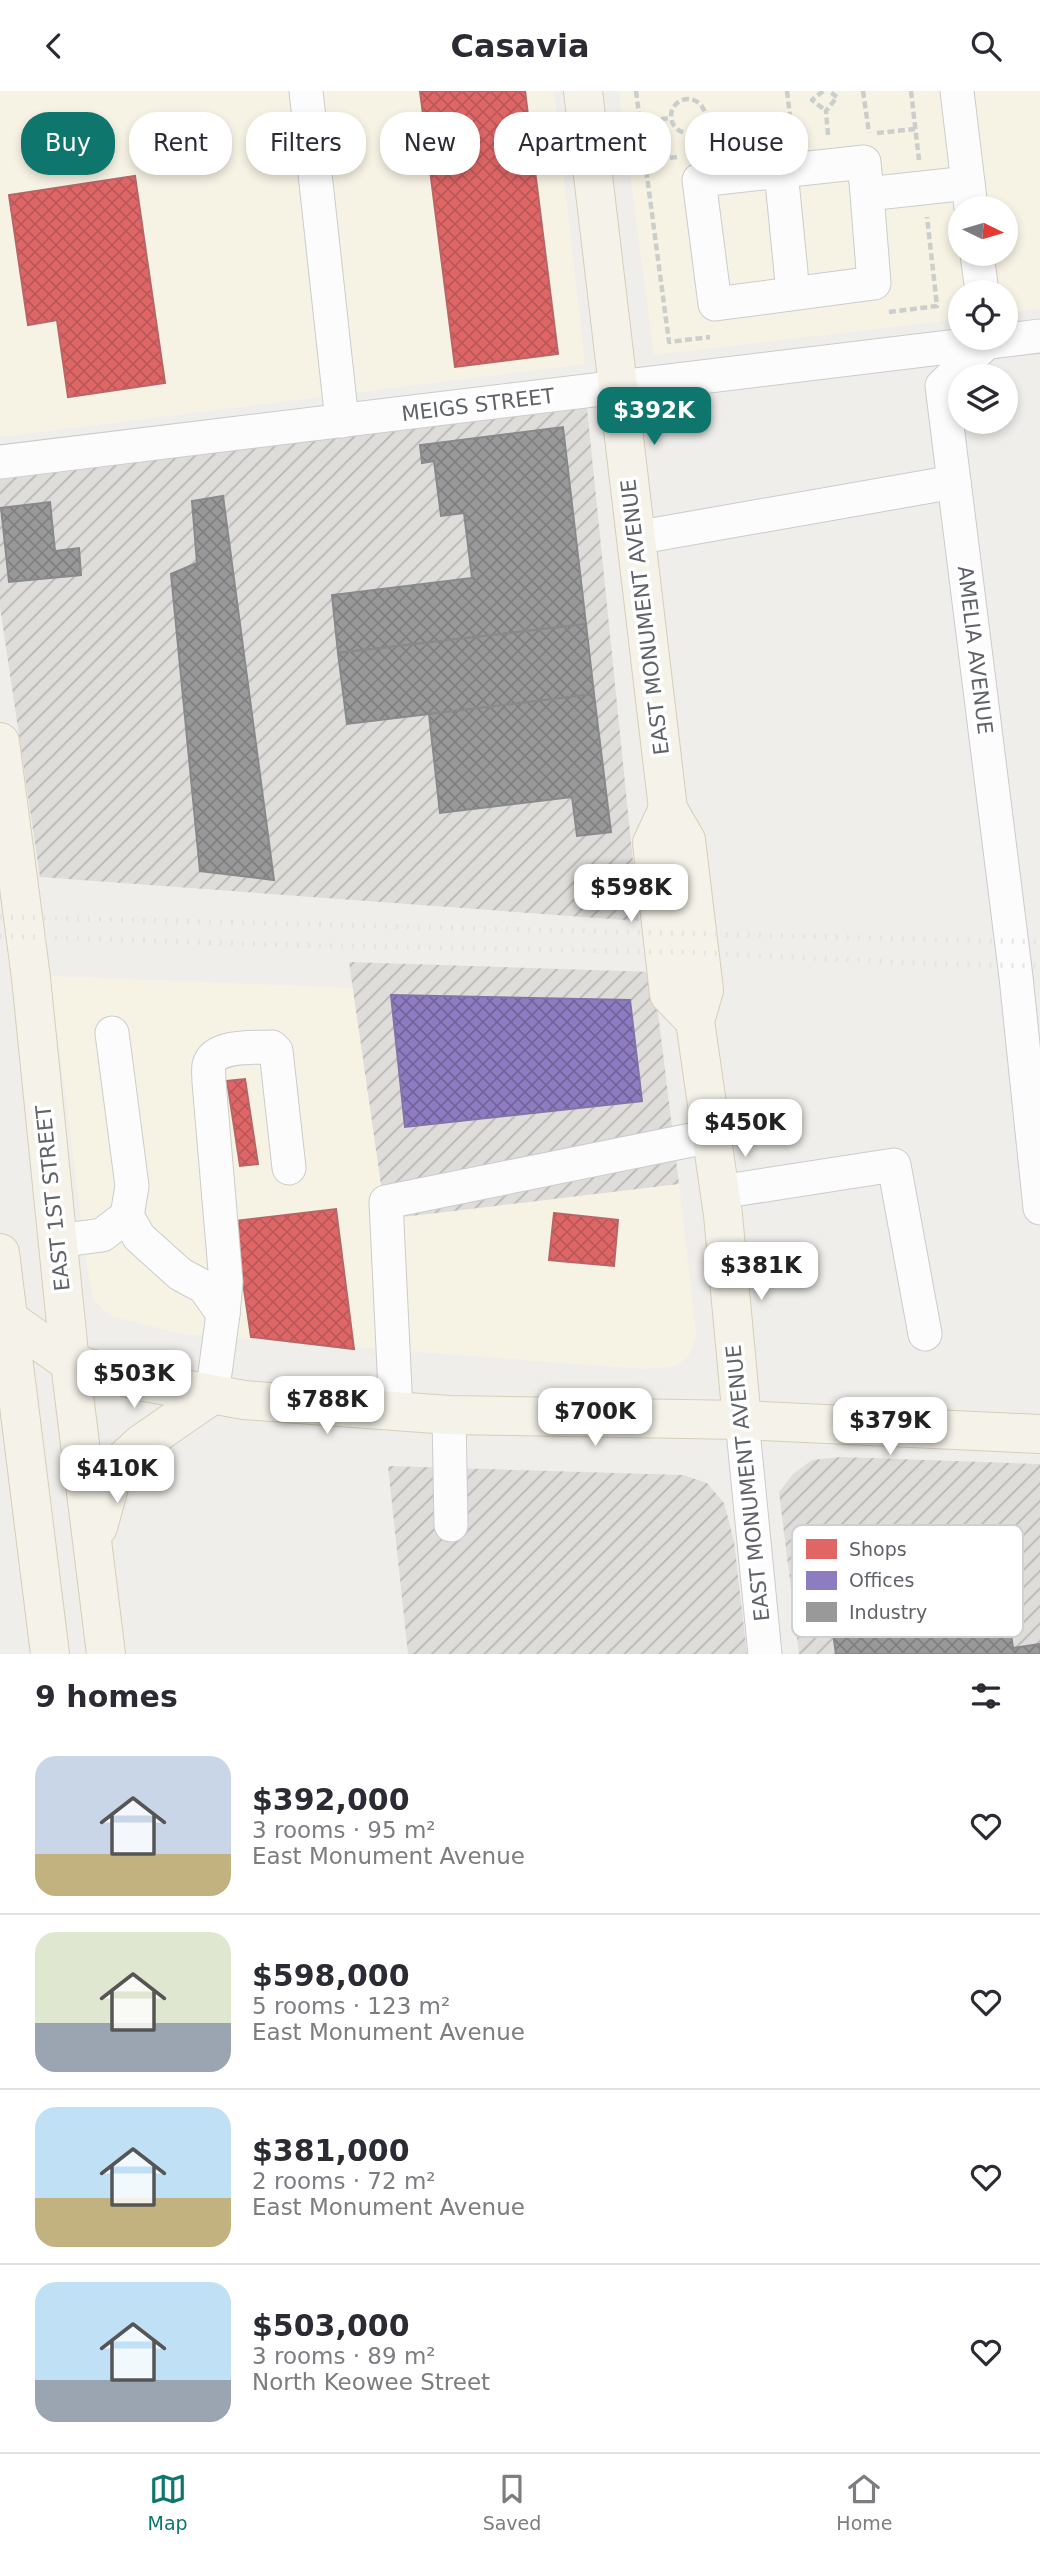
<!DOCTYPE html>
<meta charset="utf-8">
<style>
body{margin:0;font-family:"DejaVu Sans",sans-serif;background:#f2f2f3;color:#2b2b33;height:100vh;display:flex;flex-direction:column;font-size:26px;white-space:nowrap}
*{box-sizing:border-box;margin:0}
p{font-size:23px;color:#7c7c81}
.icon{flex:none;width:38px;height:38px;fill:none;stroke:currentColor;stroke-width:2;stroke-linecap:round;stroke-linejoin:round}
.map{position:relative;height:1563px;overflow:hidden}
.sheet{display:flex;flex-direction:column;background:#fff;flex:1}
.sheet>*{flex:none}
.hud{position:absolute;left:21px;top:21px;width:999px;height:63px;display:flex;gap:14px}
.needle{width:46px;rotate:95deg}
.controls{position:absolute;left:948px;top:105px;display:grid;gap:14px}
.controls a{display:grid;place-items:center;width:70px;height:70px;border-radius:50%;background:#fff;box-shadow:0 4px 10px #0003;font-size:35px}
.price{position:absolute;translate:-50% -60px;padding:0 16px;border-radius:14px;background:#fff;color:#222;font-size:23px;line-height:46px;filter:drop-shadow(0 2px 4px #0008)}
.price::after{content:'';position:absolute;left:50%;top:42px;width:21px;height:16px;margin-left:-10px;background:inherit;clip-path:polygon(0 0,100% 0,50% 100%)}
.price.selected{background:#0f766e;color:#fff}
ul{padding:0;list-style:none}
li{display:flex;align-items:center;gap:21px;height:175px;padding:0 35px}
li+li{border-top:2px solid #e1e1e2}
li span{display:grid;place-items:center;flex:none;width:196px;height:140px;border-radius:21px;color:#555}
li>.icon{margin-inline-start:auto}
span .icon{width:84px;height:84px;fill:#fffc;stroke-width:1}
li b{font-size:30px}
h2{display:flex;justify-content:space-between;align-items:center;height:84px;padding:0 35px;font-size:30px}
.chip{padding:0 24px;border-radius:28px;background:#fff;box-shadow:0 4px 10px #0003;font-size:24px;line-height:63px}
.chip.selected{background:#0f766e;color:#fff}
header{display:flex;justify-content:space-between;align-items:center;height:91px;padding:0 35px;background:#fff;font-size:32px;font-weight:700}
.tab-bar{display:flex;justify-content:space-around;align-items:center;height:98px;border-top:2px solid #e1e1e2;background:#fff;font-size:19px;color:#7c7c81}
.tab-bar a{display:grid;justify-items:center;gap:4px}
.tab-bar .selected{color:#0f766e}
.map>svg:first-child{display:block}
</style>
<header><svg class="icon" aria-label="back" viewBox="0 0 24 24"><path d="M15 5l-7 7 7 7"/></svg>Casavia<svg class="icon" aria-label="search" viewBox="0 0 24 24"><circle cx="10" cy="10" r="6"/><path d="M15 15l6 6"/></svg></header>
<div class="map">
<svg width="1040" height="1563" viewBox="0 0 1040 1563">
<defs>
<pattern id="industrial-furrows" width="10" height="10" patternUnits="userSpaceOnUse" patternTransform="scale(1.75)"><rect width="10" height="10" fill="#dfddda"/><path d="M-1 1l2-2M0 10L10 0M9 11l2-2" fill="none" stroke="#b8b7b5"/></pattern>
<pattern id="shops-cross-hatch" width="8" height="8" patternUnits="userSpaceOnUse" patternTransform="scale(1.75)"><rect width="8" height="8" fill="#e06666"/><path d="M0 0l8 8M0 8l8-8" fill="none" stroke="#b95858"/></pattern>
<pattern id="offices-cross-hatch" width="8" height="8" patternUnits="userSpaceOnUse" patternTransform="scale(1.75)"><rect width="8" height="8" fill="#8e7cc3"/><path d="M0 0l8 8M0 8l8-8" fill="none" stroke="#72649a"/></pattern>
<pattern id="industry-cross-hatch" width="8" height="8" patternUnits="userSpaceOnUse" patternTransform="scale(1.75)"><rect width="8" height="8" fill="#999"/><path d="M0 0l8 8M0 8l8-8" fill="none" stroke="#808081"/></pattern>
</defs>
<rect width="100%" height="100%" fill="#efeeea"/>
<g fill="#f7f3e4" fill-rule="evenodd">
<polygon points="0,0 554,0 585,273 0,346"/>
<path d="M 619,0 L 1040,0 L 1040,218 L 1006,222 L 1006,201 L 961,201 L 961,228 L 654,264 ZM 961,117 L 1006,117 L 1006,163 L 961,163 Z"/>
<polygon points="50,885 353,897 386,1128 679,1093 696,1244 689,1264 676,1275 644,1278 182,1243 111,1225 94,1210 89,1188"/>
</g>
<g fill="url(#industrial-furrows)">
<polygon points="587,317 639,830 40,786 0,516 0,387"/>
<polygon points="349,871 653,881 679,1093 386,1128"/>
<polygon points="841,1366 1040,1373 1040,1563 799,1563 779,1401 793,1383 812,1369"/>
<polygon points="388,1375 683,1384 707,1392 724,1412 734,1450 747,1563 408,1563"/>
</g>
<g fill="url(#shops-cross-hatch)" stroke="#b96567" stroke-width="2">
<polygon points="420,0 525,0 558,263 455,276"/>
<polygon points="135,85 165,292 68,306 57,229 28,234 9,104"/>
<polygon points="245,988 258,1073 240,1075 227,990"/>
<polygon points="336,1118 354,1258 251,1246 234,1130"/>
<polygon points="554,1122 618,1129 614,1175 549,1169"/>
</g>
<polygon fill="url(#offices-cross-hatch)" stroke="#8074a8" stroke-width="2" points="391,904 630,909 642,1010 405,1036"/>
<g fill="url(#industry-cross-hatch)" stroke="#88898a" stroke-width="2">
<polygon points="563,336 586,533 338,562 332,504 472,487 464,422 441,425 434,370 422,372 420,354"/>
<polygon points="223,405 274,789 200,780 171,483 197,472 192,410"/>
<polygon points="50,411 55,460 79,457 81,484 9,491 1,417"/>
<polygon points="586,533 594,603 347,633 338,562"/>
<polygon points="594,603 611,741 577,745 572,706 440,722 429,623"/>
<polygon points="996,1440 1013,1557 1040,1553 1040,1563 836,1563 822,1465"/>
</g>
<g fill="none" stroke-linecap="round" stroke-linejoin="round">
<g stroke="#cbcccc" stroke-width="35">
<g id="minor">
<polyline points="306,0 342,330"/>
<polyline points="957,0 971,117"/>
<polyline points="781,80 793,202"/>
<polyline points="867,103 874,192 715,213 699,89 864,71 867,103 968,92"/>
<polyline points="977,163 982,201"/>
<polyline points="987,247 988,250 942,295 1016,886 1040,1117"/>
<polyline points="0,371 1040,245"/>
<polyline points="635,447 954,391"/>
<polyline points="720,1101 894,1074 925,1243"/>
<polyline points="127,1125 139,1146 180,1183 204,1196 223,1223 212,1304"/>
<polyline points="57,1150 102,1144 127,1125 132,1095 112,942"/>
<path d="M 223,1223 L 226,1191 L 209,991 C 209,986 208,979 209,974 C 215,953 255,957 272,956 L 276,960 L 289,1077"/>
<polyline points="396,1320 386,1111 711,1045"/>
<polyline points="449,1324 451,1434"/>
<polyline points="742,1329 765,1563"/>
</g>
</g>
<g stroke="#d7ceb8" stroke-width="40">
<g id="major">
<polyline points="583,0 668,718 686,749 704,899 695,930 723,1124 742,1329"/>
<polyline points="0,651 31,887 70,1272 106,1563"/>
<polyline points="668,718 652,752 669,903 695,930"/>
<polyline points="0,1162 50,1563"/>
<polyline points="0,1222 70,1272 140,1290 244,1309 449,1324 742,1329 1040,1343"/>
<polyline points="98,1436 114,1378 141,1353 212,1304"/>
</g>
</g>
<g stroke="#cacfcc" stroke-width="4.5" stroke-dasharray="7 3.5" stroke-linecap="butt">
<polyline points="636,0 645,70"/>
<polyline points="787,0 793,50"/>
<polyline points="823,0 812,9 826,20"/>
<polyline points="863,0 869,42"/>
<polyline points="911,0 919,69"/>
<circle cx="688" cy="25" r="17"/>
<polyline points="640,31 670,27"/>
<polyline points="877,42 915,38"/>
<polyline points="692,44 695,60"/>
<polyline points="828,44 826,20 837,6 829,0"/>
<polyline points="677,66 645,70 669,251 710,246"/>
<polyline points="889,221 937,215 927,126"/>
</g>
<use href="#minor" stroke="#fdfcfc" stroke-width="33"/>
<use href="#major" stroke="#f4f2e9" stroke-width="38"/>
<g stroke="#e4e4e4" stroke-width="5" stroke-dasharray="2 9" stroke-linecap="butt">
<polyline points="0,826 1040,851"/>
<polyline points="0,845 289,854 682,861 935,873 1040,875"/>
</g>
</g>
<g text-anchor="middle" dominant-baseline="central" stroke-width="7" stroke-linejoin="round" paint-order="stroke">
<g font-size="21" fill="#5f6368" stroke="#fff">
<text transform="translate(478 314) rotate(-7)">MEIGS STREET</text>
<text transform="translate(645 526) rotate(-97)">EAST MONUMENT AVENUE</text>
<text transform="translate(975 559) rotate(83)">AMELIA AVENUE</text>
<text transform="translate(53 1107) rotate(-96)">EAST 1ST STREET</text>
<text transform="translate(748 1392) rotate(-96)">EAST MONUMENT AVENUE</text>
</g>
</g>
<rect x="792" y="1434" width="231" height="112" rx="10" fill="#fff" stroke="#cfd0d2" stroke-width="2"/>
<rect x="806" y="1448" width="31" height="20" fill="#e06666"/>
<rect x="806" y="1480" width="31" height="19" fill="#8e7cc3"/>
<rect x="806" y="1511" width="31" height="20" fill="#999"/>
<g font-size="19" fill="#5f6368">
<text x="849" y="1465">Shops</text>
<text x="849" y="1496">Offices</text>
<text x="849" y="1528">Industry</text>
</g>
</svg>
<div class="controls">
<a><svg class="needle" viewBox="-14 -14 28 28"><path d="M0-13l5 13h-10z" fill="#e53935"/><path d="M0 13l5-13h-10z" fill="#7c7c81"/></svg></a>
<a><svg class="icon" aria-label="locate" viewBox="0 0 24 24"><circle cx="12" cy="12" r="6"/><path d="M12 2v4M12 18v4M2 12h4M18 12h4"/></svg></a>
<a><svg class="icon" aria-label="layers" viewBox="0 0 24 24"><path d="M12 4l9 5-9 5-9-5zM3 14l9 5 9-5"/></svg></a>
</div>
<b class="price selected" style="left:654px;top:356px">$392K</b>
<b class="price" style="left:631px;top:833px">$598K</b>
<b class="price" style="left:745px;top:1068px">$450K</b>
<b class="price" style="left:761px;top:1211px">$381K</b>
<b class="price" style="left:134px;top:1319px">$503K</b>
<b class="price" style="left:327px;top:1345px">$788K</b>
<b class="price" style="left:595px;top:1357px">$700K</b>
<b class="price" style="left:890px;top:1366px">$379K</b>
<b class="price" style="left:117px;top:1414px">$410K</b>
<div class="hud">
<a class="chip selected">Buy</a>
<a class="chip">Rent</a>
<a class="chip">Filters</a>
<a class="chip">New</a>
<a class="chip">Apartment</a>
<a class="chip">House</a>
</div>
</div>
<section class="sheet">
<h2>9 homes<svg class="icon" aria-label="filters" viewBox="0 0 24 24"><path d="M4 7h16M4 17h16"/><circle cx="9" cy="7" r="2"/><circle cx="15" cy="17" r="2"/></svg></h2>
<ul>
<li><span style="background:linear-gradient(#c9d6e8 70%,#c2b280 0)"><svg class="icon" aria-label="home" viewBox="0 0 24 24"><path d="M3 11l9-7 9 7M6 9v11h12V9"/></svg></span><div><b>$392,000</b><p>3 rooms · 95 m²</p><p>East Monument Avenue</p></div><svg class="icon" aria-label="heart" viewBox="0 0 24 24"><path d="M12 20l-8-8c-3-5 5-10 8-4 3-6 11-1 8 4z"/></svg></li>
<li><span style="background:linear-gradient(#dfe7d0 65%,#9aa5b1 0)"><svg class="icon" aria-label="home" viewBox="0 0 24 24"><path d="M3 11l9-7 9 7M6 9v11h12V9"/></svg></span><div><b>$598,000</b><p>5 rooms · 123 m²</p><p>East Monument Avenue</p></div><svg class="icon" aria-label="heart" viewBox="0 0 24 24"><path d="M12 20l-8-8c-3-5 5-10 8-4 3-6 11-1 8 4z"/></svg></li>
<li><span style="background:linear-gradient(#bfe0f5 65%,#c2b280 0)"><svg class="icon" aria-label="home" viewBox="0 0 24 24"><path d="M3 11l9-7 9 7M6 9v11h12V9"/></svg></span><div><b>$381,000</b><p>2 rooms · 72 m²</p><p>East Monument Avenue</p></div><svg class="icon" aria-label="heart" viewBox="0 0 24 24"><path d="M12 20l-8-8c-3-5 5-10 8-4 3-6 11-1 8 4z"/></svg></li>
<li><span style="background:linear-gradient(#bfe0f5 70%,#9aa5b1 0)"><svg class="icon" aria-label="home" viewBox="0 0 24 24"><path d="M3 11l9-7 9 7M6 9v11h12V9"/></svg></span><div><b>$503,000</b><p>3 rooms · 89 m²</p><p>North Keowee Street</p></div><svg class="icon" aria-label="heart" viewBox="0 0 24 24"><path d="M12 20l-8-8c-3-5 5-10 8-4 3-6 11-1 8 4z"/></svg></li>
</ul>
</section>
<nav class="tab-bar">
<a class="selected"><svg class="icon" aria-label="map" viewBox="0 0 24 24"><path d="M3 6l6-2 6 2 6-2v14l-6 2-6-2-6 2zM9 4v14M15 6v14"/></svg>Map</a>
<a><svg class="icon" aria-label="saved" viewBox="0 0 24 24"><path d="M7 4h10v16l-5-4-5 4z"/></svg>Saved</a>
<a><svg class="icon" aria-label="home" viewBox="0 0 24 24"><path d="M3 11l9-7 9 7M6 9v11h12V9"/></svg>Home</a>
</nav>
